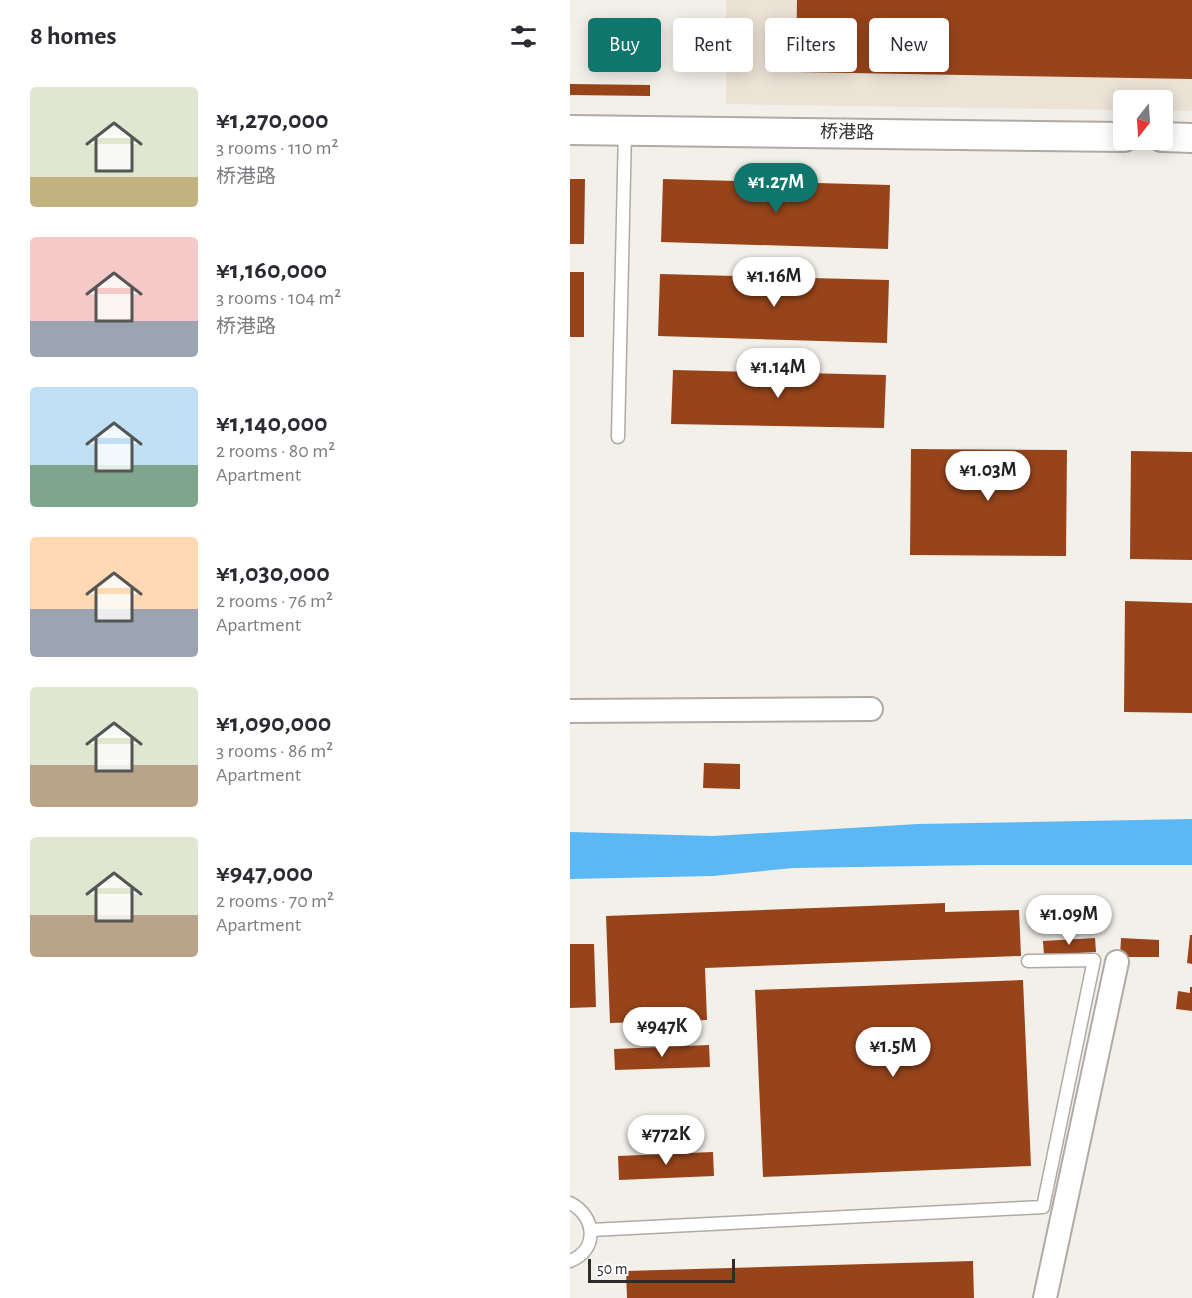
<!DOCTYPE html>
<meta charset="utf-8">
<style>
body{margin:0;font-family:"Alegreya Sans","Noto Sans SC",sans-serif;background:#f7f7f7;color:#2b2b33;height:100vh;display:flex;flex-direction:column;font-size:22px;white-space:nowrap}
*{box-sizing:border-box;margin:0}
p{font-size:20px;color:#7c7c81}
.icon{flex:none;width:33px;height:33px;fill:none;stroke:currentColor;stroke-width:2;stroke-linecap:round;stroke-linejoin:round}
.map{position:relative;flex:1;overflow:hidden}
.panel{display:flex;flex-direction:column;background:#fff;width:570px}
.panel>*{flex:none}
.banner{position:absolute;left:18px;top:18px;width:513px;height:54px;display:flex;gap:12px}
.needle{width:39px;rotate:197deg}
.buttons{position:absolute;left:543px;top:90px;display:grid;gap:12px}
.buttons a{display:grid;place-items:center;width:60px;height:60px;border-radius:6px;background:#fff;box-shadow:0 3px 15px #0003;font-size:30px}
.scale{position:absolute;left:18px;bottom:15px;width:147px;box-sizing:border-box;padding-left:6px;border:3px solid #2d2c2a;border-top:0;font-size:16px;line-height:21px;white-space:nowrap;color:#2d2c2a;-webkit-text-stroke:4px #fff;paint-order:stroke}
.price{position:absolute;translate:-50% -51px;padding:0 14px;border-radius:21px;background:#fff;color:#222;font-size:20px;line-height:39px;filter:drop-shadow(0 2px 3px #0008)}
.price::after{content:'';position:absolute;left:50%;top:36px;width:18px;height:14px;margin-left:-9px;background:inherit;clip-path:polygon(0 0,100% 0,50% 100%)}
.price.on{background:#0f766e;color:#fff}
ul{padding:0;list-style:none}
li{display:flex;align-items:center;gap:18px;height:150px;padding:0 30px}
li span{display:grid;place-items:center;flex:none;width:168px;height:120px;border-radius:6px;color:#555}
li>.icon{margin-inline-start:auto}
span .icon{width:72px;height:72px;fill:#fffc;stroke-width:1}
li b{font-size:26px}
h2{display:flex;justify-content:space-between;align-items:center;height:72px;padding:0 30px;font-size:26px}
.chip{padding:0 21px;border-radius:6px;background:#fff;box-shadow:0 3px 15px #0003;font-size:21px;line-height:54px}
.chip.on{background:#0f766e;color:#fff}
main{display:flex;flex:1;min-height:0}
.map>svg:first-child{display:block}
</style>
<main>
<section class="panel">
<h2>8 homes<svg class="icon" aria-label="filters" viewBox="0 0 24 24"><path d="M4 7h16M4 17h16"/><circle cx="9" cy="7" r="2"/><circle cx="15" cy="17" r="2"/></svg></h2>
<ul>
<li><span style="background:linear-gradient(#dfe7d0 75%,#c2b280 0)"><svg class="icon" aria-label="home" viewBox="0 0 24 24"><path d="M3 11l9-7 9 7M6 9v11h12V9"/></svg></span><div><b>¥1,270,000</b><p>3 rooms · 110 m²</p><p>桥港路</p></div></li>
<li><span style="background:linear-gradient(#f6c9c9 70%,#9aa5b1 0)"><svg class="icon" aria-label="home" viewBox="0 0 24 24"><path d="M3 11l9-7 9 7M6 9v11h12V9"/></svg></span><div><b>¥1,160,000</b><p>3 rooms · 104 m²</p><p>桥港路</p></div></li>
<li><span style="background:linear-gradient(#bfe0f5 65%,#7fa58c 0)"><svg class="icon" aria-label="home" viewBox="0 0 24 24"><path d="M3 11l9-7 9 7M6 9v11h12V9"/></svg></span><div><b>¥1,140,000</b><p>2 rooms · 80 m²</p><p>Apartment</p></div></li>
<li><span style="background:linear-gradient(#ffd9b3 60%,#9aa5b1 0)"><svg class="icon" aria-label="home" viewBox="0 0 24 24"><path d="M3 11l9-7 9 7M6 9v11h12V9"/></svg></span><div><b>¥1,030,000</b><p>2 rooms · 76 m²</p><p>Apartment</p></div></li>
<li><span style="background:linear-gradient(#dfe7d0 65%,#b9a48a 0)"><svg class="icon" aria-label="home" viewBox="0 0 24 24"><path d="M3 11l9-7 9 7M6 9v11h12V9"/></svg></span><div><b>¥1,090,000</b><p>3 rooms · 86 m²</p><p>Apartment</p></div></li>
<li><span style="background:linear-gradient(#dfe7d0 65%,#b9a48a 0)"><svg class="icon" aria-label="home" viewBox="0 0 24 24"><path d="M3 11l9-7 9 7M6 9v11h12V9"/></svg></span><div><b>¥947,000</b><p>2 rooms · 70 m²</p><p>Apartment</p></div></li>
</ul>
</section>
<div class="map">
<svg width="622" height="1298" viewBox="0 0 622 1298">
<rect width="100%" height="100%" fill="#f3efe9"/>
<polygon fill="#ece2d6" points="156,0 622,0 622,111 593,111 592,100 554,100 553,110 156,104"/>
<polygon fill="#5bb8f4" points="622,819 622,865 414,865 223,868 143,876 0,879 0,832 143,836 348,824"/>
<g fill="#97441b">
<polygon points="227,0 622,0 622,79 226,72"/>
<polygon points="0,84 80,85 80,96 0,95"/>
<polygon points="0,179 15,179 14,244 0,244"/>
<polygon points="93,179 320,185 318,249 91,242"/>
<rect x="0" y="272" width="14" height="65"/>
<polygon points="90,274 319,280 317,343 88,336"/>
<polygon points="103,370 316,375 314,428 101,424"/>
<polygon points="341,449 497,450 496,556 340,555"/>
<polygon points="561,451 622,452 622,560 560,559"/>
<polygon points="555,601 622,603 622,713 554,712"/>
<polygon points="134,763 170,764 170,789 133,788"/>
<polygon points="375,903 375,912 449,910 451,956 135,968 137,1020 40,1023 36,916"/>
<polygon points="620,935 622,935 622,964 617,963"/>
<polygon points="525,938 526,952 474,955 473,941"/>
<polygon points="551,938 589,940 589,957 550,957"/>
<polygon points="0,944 24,944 26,1007 0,1008"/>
<polygon points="453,980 461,1166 193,1177 185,990"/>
<polygon points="620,987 622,987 622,1011 606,1009 608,991 620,993"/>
<polygon points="139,1045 140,1067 45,1070 44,1049"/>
<polygon points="143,1152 144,1176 49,1180 48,1156"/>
<polygon points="403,1261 404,1298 57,1298 56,1271"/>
</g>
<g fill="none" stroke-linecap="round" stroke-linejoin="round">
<g stroke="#afaaa5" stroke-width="15">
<g id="service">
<polyline points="48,437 55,130"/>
<path d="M 0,1203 C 26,1216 29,1250 0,1261"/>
<polyline points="21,1230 473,1207 524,960 458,961"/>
</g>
</g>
<g stroke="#afaaa5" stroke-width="26">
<g id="minor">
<polyline points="0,711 301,709"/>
<polyline points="475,1298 547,962"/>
</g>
</g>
<g stroke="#afaaa5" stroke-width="32">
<g id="tertiary">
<polyline points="0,130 554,137"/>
<polyline points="592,137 622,138"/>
</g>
</g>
<use href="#service" stroke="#fff" stroke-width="12"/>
<use href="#minor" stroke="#fff" stroke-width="22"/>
<use href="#tertiary" stroke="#fff" stroke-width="28"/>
</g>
<g text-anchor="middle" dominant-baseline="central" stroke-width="6" stroke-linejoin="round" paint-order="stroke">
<g font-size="18" fill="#2d2c2a" stroke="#fff">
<text transform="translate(277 133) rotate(1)">桥港路</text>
</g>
</g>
</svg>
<div class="buttons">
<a><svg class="needle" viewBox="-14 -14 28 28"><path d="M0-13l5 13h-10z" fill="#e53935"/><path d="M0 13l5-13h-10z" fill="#7c7c81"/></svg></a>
</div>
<div class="scale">50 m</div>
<b class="price on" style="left:206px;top:214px">¥1.27M</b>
<b class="price" style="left:204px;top:308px">¥1.16M</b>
<b class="price" style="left:208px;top:399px">¥1.14M</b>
<b class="price" style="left:418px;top:502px">¥1.03M</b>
<b class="price" style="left:499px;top:946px">¥1.09M</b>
<b class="price" style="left:92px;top:1058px">¥947K</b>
<b class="price" style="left:323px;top:1078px">¥1.5M</b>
<b class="price" style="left:96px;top:1166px">¥772K</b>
<div class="banner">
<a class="chip on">Buy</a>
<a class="chip">Rent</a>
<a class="chip">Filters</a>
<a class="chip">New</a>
</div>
</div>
</main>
